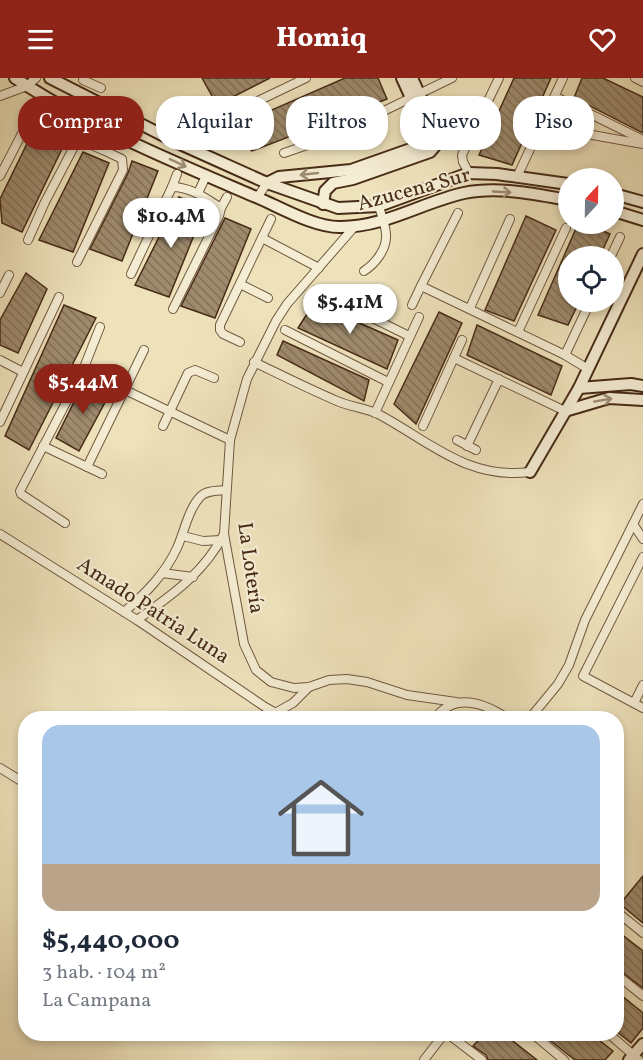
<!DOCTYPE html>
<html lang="es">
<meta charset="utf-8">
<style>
body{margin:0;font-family:Vollkorn,serif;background:#f6f6f7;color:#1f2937;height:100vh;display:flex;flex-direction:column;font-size:22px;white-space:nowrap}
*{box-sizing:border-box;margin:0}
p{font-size:20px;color:#747a83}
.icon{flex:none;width:33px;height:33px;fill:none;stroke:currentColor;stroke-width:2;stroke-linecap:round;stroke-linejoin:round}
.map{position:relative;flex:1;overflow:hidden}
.side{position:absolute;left:18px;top:633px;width:606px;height:330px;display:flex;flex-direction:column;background:#fff;border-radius:24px;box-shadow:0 3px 9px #0003}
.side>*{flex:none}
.hud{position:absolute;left:18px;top:18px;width:608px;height:54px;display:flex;gap:12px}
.needle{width:39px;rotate:22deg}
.fabs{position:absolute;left:558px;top:90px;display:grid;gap:12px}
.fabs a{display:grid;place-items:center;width:66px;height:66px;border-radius:50%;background:#fff;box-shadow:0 3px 9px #0003;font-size:30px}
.price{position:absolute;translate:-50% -51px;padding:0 14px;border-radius:21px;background:#fff;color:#222;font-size:20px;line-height:39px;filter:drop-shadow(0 2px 3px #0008)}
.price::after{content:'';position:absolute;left:50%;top:36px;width:18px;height:14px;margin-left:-9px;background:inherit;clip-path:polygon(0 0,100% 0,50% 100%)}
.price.on{background:#8f2418;color:#fff}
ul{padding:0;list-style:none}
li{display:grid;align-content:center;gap:12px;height:318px;padding:0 24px}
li+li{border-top:2px solid #e0e1e3}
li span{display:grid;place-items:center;height:186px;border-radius:18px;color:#555}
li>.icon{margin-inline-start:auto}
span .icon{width:108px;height:108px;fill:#fffc;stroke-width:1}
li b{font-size:26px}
.chip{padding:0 21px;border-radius:24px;background:#fff;box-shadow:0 3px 9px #0003;font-size:21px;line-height:54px}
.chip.on{background:#8f2418;color:#fff}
header{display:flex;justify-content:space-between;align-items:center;height:78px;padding:0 24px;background:#8f2418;color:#fff;font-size:27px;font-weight:800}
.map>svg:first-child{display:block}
</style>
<header><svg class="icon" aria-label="menu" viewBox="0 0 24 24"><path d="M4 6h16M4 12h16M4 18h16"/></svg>Homiq<svg class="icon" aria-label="heart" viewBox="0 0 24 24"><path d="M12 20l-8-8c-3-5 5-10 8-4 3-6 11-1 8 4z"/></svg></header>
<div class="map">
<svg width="643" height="982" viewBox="0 0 643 982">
<defs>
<pattern id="building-back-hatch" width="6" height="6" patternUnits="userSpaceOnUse" patternTransform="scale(1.5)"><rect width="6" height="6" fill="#9e8a6c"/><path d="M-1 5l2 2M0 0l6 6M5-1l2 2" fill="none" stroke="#837158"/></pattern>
</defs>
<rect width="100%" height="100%" fill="#eee2bb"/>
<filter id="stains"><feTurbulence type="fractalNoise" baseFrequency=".00333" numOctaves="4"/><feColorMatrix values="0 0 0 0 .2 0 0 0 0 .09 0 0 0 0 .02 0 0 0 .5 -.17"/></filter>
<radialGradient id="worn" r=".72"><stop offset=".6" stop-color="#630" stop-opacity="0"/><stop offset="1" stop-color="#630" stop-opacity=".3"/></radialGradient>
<g fill="url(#building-back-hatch)" stroke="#472b16" stroke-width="1.5">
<polygon points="202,0 270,0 217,27"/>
<polygon points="345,0 378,0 387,21 252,73 226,52"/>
<polygon points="514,0 551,0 512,87 479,77"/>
<polygon points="582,0 603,0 643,19 643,55 574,20"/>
<polygon points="41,37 72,50 22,154 2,145 0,121"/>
<polygon points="83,74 109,85 73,174 39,162"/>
<polygon points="132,83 158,93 122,183 90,171 128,95"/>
<polygon points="179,119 205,130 169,219 135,207"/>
<polygon points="526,138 556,152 514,243 485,232"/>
<polygon points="225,140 251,151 215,240 181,228"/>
<polygon points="578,146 587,146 610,156 600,178 568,178 568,224 579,224 568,247 538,237"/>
<polygon points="26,195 47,211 18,275 0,267 0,242"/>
<polygon points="314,225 398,262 387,291 298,250"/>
<polygon points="64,227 96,240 29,372 5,358"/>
<polygon points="439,234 462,245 416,346 394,326"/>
<polygon points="477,247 562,288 551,317 467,277"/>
<polygon points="283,263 369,302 364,323 277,277"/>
<polygon points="85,302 110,315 79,373 56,360"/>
<polygon points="643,798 643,845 620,826"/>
<polygon points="616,852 643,873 643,910 616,890"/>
<polygon points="616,913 643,935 643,950 631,965 616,953"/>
<polygon points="484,956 504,956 537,982 488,982 486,977 473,968"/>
<polygon points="542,956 591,956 613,973 605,982 575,982"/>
</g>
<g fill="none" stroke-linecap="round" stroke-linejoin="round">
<g stroke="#71593f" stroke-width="10">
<g id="street">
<polyline points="84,0 83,2 101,10"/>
<polyline points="635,0 643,4"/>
<polyline points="0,18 27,8 36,0"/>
<polyline points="556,19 643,62"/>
<polyline points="210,46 306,0"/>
<polyline points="542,48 643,66"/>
<polyline points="284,75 328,60 452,0"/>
<polyline points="469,95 463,84 462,77 499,0"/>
<polyline points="0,98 28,44"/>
<polyline points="517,99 563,0"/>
<polyline points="172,109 177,96"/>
<polyline points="198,115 206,98"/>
<polyline points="257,120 267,105"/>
<polyline points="221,130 227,119"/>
<polyline points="458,135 421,208 565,277 588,291"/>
<polyline points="355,148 287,226 276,243 247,301 230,362 224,456 244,566 256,592 271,604 294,610 309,609 329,602 347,601 367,604 407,617 456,624"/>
<polyline points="262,160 319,190"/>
<polyline points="28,162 45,124 78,61 103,72"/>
<polyline points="611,178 620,159"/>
<polyline points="77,184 123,92 122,81 103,72 113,55"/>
<path d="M 364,193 C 375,186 387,171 386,157 C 386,147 381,137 379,128"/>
<path d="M 131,196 L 172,109 C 191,109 205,120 221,130 L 219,138 L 173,231"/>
<polyline points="240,206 268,220"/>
<polyline points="318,213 409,258"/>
<polyline points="0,215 9,197"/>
<polyline points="412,227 421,208"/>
<polyline points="470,230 510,141"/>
<polyline points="285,252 388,304"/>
<polyline points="518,254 566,150"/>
<polyline points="240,264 223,256 220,252 220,247 271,141"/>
<polyline points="565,277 590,224"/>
<polyline points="454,280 565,333"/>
<polyline points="0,282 23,294"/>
<path d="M 254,284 C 281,297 309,311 337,323 C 350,329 367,330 380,337 C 430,364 468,402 530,394"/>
<polyline points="83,292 230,362"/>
<polyline points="375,335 419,239"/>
<polyline points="0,344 59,219"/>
<polyline points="163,348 188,295 195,292 214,300"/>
<polyline points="423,348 462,262"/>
<polyline points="457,362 476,372"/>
<polyline points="43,368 102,396"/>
<polyline points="467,368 499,301"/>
<polyline points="87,389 144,272"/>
<polyline points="65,445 21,416 20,413 83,292 100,249"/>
<polyline points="633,446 643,461"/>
<polyline points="0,456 137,542 265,629 285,640"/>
<polyline points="183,458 203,463 221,462"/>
<polyline points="643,479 583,598 643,630"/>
<polyline points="162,495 193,499"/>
<path d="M 124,534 C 146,515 165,496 177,470 C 184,455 188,432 200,419 C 206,412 217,413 226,412"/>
<path d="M 137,542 C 172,517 204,495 224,456"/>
<polyline points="634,625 643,607"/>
<polyline points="275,635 293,625 309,609"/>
<path d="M 435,640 C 455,614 484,625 507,640"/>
<polyline points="530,640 558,606 569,587 585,542 643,426"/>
<polyline points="0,690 26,706"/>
<polyline points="616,833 643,855"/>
<polyline points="616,896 643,918"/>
<polyline points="448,956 482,982"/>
<polyline points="533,956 564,982"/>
<polyline points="609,956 639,982"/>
<polyline points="424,982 444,956"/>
</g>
</g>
<g stroke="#472b16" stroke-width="14">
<g id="secondary">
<path d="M 15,0 C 89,49 174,84 256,119 C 280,129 315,150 341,149 C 385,149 423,124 464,115 C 498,108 535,116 568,122"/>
<polyline points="50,0 178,65 267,105 338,130 379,128 469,95 497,96 568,106"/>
<polyline points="267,105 279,99 351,92 419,68 424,64 426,53 402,0"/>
<polyline points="614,116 643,124"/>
<polyline points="323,126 325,113 333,105 353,101 430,74 436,67 437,55 412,0"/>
<polyline points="614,133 643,142"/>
<polyline points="579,310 631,306 643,308"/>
<polyline points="565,333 609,320 643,322"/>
<polyline points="530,394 579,310 643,176"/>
<polyline points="629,982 643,966"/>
</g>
</g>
<use href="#street" stroke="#f4ecd3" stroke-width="8"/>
<use href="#secondary" stroke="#f4ecd3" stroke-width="10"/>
</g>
<defs><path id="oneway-shaft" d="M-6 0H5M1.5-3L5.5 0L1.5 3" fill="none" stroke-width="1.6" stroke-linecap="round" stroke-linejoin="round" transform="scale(1.5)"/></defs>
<g stroke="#9e8c74">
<use href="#oneway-shaft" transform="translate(178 85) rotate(25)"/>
<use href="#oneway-shaft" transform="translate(309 96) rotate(174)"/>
<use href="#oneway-shaft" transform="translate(502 114) rotate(3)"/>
<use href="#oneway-shaft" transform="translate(603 322) rotate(-10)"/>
</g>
<g text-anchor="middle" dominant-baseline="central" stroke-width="4.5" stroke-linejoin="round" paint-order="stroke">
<g font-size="21" fill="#472b16" stroke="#f4ecd3">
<text transform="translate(414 112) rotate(-15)">Azucena Sur</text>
<text transform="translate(250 490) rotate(82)">La Lotería</text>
<text transform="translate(153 533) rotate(33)">Amado Patria Luna</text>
</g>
</g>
<rect width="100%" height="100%" filter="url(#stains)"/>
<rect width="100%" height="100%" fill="url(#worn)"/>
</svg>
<div class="fabs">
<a><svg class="needle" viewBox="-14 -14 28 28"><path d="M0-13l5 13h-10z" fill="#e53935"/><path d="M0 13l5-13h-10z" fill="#747a83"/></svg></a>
<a><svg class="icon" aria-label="locate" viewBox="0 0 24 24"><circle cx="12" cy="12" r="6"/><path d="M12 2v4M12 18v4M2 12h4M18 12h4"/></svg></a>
</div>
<b class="price" style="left:171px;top:171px">$10.4M</b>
<b class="price" style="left:350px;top:257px">$5.41M</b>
<b class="price on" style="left:83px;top:337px">$5.44M</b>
<div class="hud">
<a class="chip on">Comprar</a>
<a class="chip">Alquilar</a>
<a class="chip">Filtros</a>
<a class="chip">Nuevo</a>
<a class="chip">Piso</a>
</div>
<section class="side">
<ul>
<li><span style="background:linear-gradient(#a9c7e8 75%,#b9a48a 0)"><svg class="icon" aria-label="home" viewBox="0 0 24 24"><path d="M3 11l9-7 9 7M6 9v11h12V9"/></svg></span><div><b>$5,440,000</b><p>3 hab. · 104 m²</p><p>La Campana</p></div></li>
</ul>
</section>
</div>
